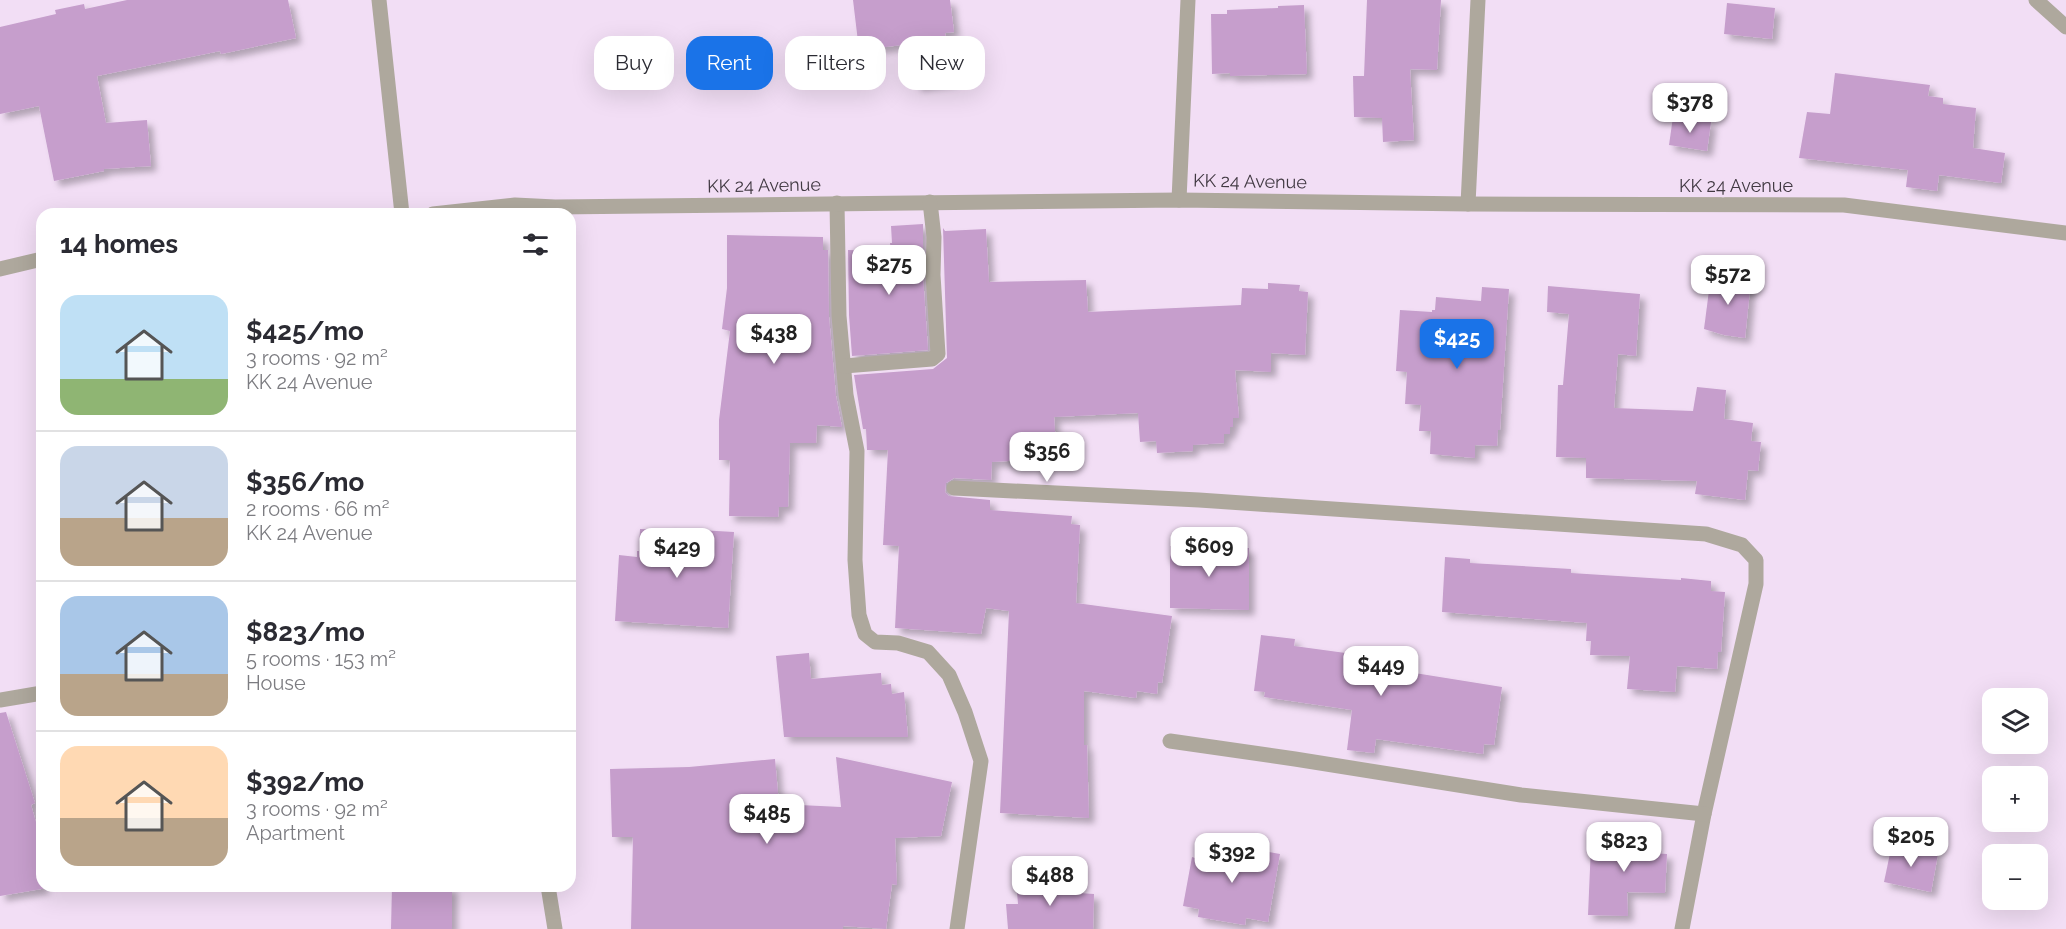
<!DOCTYPE html>
<meta charset="utf-8">
<style>
body{margin:0;font-family:Raleway,sans-serif;background:#f2f2f3;color:#2b2b33;height:100vh;display:flex;flex-direction:column;font-size:22px;white-space:nowrap}
*{box-sizing:border-box;margin:0}
p{font-size:20px;color:#7c7c81}
.icon{flex:none;width:33px;height:33px;fill:none;stroke:currentColor;stroke-width:2;stroke-linecap:round;stroke-linejoin:round}
.map{position:relative;flex:1;overflow:hidden}
.sheet{position:absolute;left:36px;top:208px;width:540px;height:684px;display:flex;flex-direction:column;background:#fff;border-radius:18px;box-shadow:0 6px 24px #0002}
.sheet>*{flex:none}
.hud{position:absolute;left:594px;top:36px;width:570px;height:54px;display:flex;gap:12px}
.fabs{position:absolute;left:1982px;top:688px;display:grid;gap:12px}
.fabs a{display:grid;place-items:center;width:66px;height:66px;border-radius:12px;background:#fff;box-shadow:0 6px 24px #0002;font-size:30px}
.price{position:absolute;translate:-50% -51px;padding:0 14px;border-radius:12px;background:#fff;color:#222;font-size:20px;line-height:39px;filter:drop-shadow(0 2px 3px #0008)}
.price::after{content:'';position:absolute;left:50%;top:36px;width:18px;height:14px;margin-left:-9px;background:inherit;clip-path:polygon(0 0,100% 0,50% 100%)}
.price.selected{background:#1a73e8;color:#fff}
ul{padding:0;list-style:none}
li{display:flex;align-items:center;gap:18px;height:150px;padding:0 24px}
li+li{border-top:2px solid #e1e1e2}
li span{display:grid;place-items:center;flex:none;width:168px;height:120px;border-radius:18px;color:#555}
li>.icon{margin-inline-start:auto}
span .icon{width:72px;height:72px;fill:#fffc;stroke-width:1}
li b{font-size:26px}
h2{display:flex;justify-content:space-between;align-items:center;height:72px;padding:0 24px;font-size:26px}
.tag{padding:0 21px;border-radius:18px;background:#fff;box-shadow:0 6px 24px #0002;font-size:21px;line-height:54px}
.tag.selected{background:#1a73e8;color:#fff}
.map>svg:first-child{display:block}
</style>
<div class="map">
<svg width="2066" height="929" viewBox="0 0 2066 929">
<defs>
<filter id="shadow"><feDropShadow dx="5.5" dy="5.5" stdDeviation="3" flood-color="#0004"/></filter>
</defs>
<rect width="100%" height="100%" fill="#f2def5"/>
<g fill="#c69ecc" filter="url(#shadow)">
<polygon points="127,0 288,0 296,38 221,54 220,51 97,76 106,123 147,120 151,166 104,169 104,171 54,181 39,106 0,114 0,27 56,14 55,10 84,4 85,9"/>
<polygon points="853,0 950,0 954,32 945,33 951,81 916,86 911,44 859,50"/>
<polygon points="1367,0 1441,0 1437,70 1410,69 1414,140 1383,142 1382,118 1354,117 1353,76 1364,76"/>
<polygon points="1727,3 1775,8 1772,39 1724,34"/>
<polygon points="1304,5 1307,74 1230,76 1230,73 1212,74 1211,14 1227,14 1227,10 1278,8 1278,6"/>
<polygon points="1835,73 1930,85 1928,96 1943,98 1943,104 1976,108 1973,148 2005,153 2001,183 1939,175 1937,191 1906,187 1908,170 1799,158 1807,112 1830,114"/>
<polygon points="1673,117 1711,122 1707,151 1669,145"/>
<polygon points="923,224 923,276 928,350 852,356 849,315 848,250 891,251 890,243 892,243 891,226"/>
<polygon points="943,228 945,231 986,229 989,282 1086,280 1088,312 1241,305 1242,288 1268,289 1268,283 1300,285 1299,291 1308,292 1305,355 1271,353 1271,372 1235,370 1239,418 1233,418 1233,427 1230,427 1230,434 1224,434 1224,443 1193,445 1193,451 1157,453 1156,441 1140,442 1138,413 1054,417 1057,458 992,462 991,480 954,478 946,483 945,492 949,496 990,500 990,510 1072,516 1071,524 1080,525 1076,603 1172,616 1162,683 1158,682 1157,694 1137,691 1136,698 1084,691 1084,745 1087,745 1089,818 1000,813 1009,611 986,608 981,634 895,628 899,546 883,545 888,450 867,450 866,429 863,429 854,375 933,369 947,358"/>
<polygon points="727,235 823,237 823,250 828,250 829,317 836,396 842,427 817,425 816,443 790,443 788,507 779,507 778,517 729,516 730,460 719,460 719,420 730,331 722,329 727,288"/>
<polygon points="1711,275 1751,280 1745,338 1724,335 1704,329"/>
<polygon points="1548,286 1640,294 1636,356 1618,354 1614,408 1693,411 1697,387 1726,390 1724,419 1753,423 1751,441 1761,442 1758,471 1748,470 1745,500 1695,494 1697,481 1586,478 1586,458 1556,457 1558,385 1563,385 1569,314 1547,312"/>
<polygon points="1482,287 1509,289 1500,430 1498,430 1497,446 1475,445 1475,458 1430,454 1431,431 1419,431 1421,405 1405,404 1407,372 1396,371 1400,310 1432,312 1432,310 1435,310 1436,297 1481,301"/>
<polygon points="665,528 734,532 728,628 615,621 619,555 637,557 637,551 639,551 640,529 665,530"/>
<polygon points="1170,546 1249,548 1249,610 1170,608"/>
<polygon points="1445,557 1470,559 1470,563 1571,569 1571,573 1681,580 1681,578 1711,581 1711,591 1725,592 1721,652 1718,652 1717,669 1677,666 1675,692 1627,689 1630,656 1590,655 1591,641 1586,641 1587,623 1442,612"/>
<polygon points="1261,635 1295,639 1294,646 1397,660 1396,670 1502,687 1494,745 1484,744 1483,754 1376,739 1374,753 1347,750 1352,710 1264,697 1265,692 1254,691"/>
<polygon points="809,653 811,679 881,673 882,685 891,684 892,694 904,692 908,737 784,737 776,656"/>
<polygon points="6,712 35,803 31,805 42,843 42,886 47,888 0,896 0,713"/>
<polygon points="836,757 952,782 941,836 895,838 897,885 892,884 886,929 843,926 843,929 631,929 633,837 612,837 610,769 689,767 775,759 779,804 841,807"/>
<polygon points="1603,835 1654,838 1653,853 1667,854 1665,893 1627,892 1628,916 1588,915 1591,845 1602,846"/>
<polygon points="1219,843 1280,854 1268,922 1246,918 1245,925 1198,917 1199,909 1183,906 1192,857 1195,858 1197,851 1217,854"/>
<polygon points="1892,844 1938,854 1931,892 1884,882"/>
<polygon points="1063,879 1064,892 1094,894 1093,929 1008,929 1006,904 1018,904 1016,880"/>
<polygon points="392,886 452,886 452,929 391,929"/>
</g>
<g fill="none" stroke-linecap="round" stroke-linejoin="round">
<g stroke="#aea89d" stroke-width="15">
<polyline points="379,0 402,214"/>
<polyline points="2036,0 2066,27"/>
<polyline points="1179,200 1188,0"/>
<polyline points="837,203 839,316 846,395 857,451 855,560 859,615 865,634 875,642 898,643 928,652 949,675 965,712 981,761 957,929"/>
<polyline points="1468,204 1478,0"/>
<polyline points="433,214 515,205 555,207 1179,200 1468,204 1844,205 2066,233"/>
<polyline points="0,269 42,259"/>
<polyline points="844,366 932,359 938,354 933,275 934,237 930,202"/>
<polyline points="954,488 1199,500 1706,534 1742,545 1756,560 1756,584 1704,814 1682,929"/>
<polyline points="0,700 42,693"/>
<polyline points="1170,741 1295,759 1521,795 1704,814"/>
<polyline points="548,886 555,929"/>
</g>
</g>
<g text-anchor="middle" dominant-baseline="central" stroke-width="5" stroke-linejoin="round" paint-order="stroke">
<g font-size="18" fill="#413942" stroke="#f2def5">
<text transform="translate(1250 181) rotate(1)">KK 24 Avenue</text>
<text transform="translate(764 185) rotate(-1)">KK 24 Avenue</text>
<text x="1736" y="185">KK 24 Avenue</text>
</g>
</g>
</svg>
<div class="fabs">
<a><svg class="icon" aria-label="layers" viewBox="0 0 24 24"><path d="M12 4l9 5-9 5-9-5zM3 14l9 5 9-5"/></svg></a>
<a>+</a>
<a>−</a>
</div>
<b class="price" style="left:1690px;top:134px">$378</b>
<b class="price" style="left:889px;top:296px">$275</b>
<b class="price" style="left:1728px;top:306px">$572</b>
<b class="price" style="left:774px;top:365px">$438</b>
<b class="price selected" style="left:1457px;top:370px">$425</b>
<b class="price" style="left:1047px;top:483px">$356</b>
<b class="price" style="left:1209px;top:578px">$609</b>
<b class="price" style="left:677px;top:579px">$429</b>
<b class="price" style="left:1381px;top:697px">$449</b>
<b class="price" style="left:767px;top:845px">$485</b>
<b class="price" style="left:1911px;top:868px">$205</b>
<b class="price" style="left:1624px;top:873px">$823</b>
<b class="price" style="left:1232px;top:884px">$392</b>
<b class="price" style="left:1050px;top:907px">$488</b>
<div class="hud">
<a class="tag">Buy</a>
<a class="tag selected">Rent</a>
<a class="tag">Filters</a>
<a class="tag">New</a>
</div>
<section class="sheet">
<h2>14 homes<svg class="icon" aria-label="filters" viewBox="0 0 24 24"><path d="M4 7h16M4 17h16"/><circle cx="9" cy="7" r="2"/><circle cx="15" cy="17" r="2"/></svg></h2>
<ul>
<li><span style="background:linear-gradient(#bfe0f5 70%,#8fb573 0)"><svg class="icon" aria-label="home" viewBox="0 0 24 24"><path d="M3 11l9-7 9 7M6 9v11h12V9"/></svg></span><div><b>$425/mo</b><p>3 rooms · 92 m²</p><p>KK 24 Avenue</p></div></li>
<li><span style="background:linear-gradient(#c9d6e8 60%,#b9a48a 0)"><svg class="icon" aria-label="home" viewBox="0 0 24 24"><path d="M3 11l9-7 9 7M6 9v11h12V9"/></svg></span><div><b>$356/mo</b><p>2 rooms · 66 m²</p><p>KK 24 Avenue</p></div></li>
<li><span style="background:linear-gradient(#a9c7e8 65%,#b9a48a 0)"><svg class="icon" aria-label="home" viewBox="0 0 24 24"><path d="M3 11l9-7 9 7M6 9v11h12V9"/></svg></span><div><b>$823/mo</b><p>5 rooms · 153 m²</p><p>House</p></div></li>
<li><span style="background:linear-gradient(#ffd9b3 60%,#b9a48a 0)"><svg class="icon" aria-label="home" viewBox="0 0 24 24"><path d="M3 11l9-7 9 7M6 9v11h12V9"/></svg></span><div><b>$392/mo</b><p>3 rooms · 92 m²</p><p>Apartment</p></div></li>
</ul>
</section>
</div>
